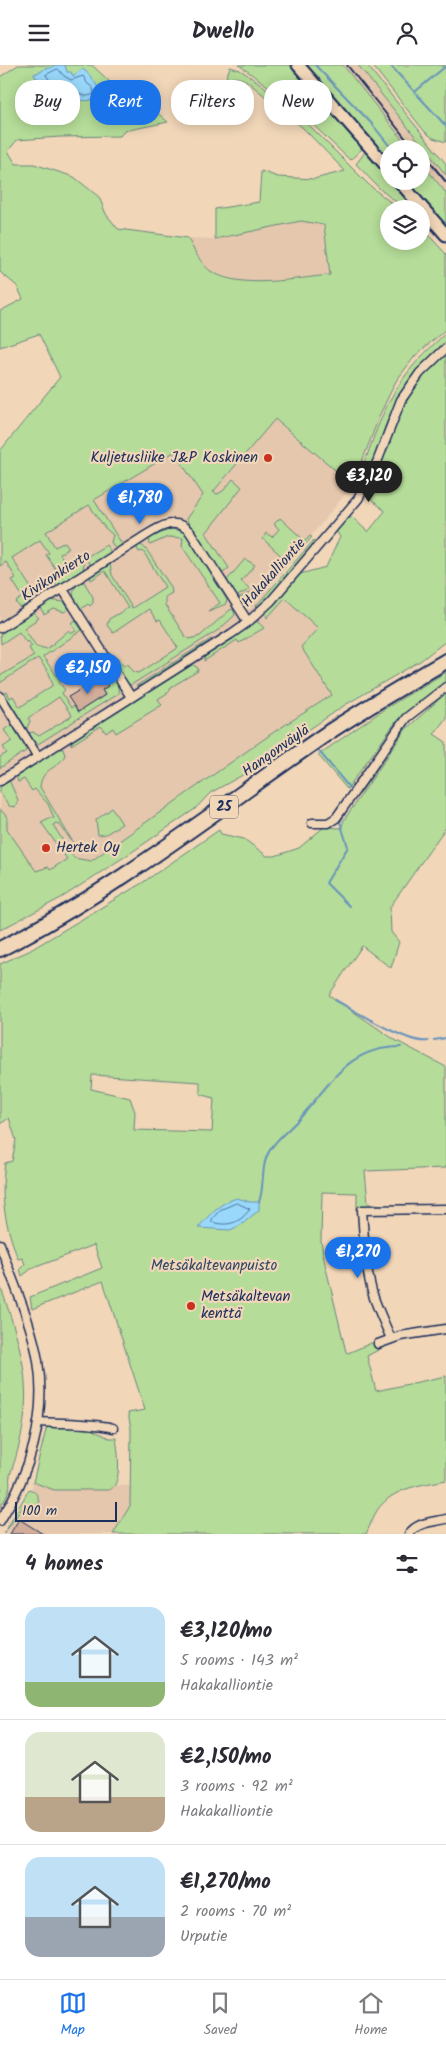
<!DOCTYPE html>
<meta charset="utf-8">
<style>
body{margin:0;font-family:Kalam,sans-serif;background:#f7f7f7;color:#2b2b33;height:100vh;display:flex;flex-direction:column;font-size:19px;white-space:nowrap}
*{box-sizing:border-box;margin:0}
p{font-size:16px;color:#7c7c81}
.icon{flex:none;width:28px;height:28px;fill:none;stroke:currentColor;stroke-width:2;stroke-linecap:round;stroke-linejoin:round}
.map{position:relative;height:1469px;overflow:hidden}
.sheet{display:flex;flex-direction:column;background:#fff;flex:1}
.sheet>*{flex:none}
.hud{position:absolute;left:15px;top:15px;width:416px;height:45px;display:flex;gap:10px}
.buttons{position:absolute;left:380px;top:75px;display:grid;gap:10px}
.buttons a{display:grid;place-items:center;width:50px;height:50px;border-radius:50%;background:#fff;box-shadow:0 2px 12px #0003;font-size:25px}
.scale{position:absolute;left:15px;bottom:12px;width:102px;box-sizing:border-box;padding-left:5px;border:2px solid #1b2f5e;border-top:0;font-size:14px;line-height:18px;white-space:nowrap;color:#1b2f5e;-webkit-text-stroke:4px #f1d6b8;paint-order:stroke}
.price{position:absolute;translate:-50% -42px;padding:0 11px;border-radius:18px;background:#1a73e8;color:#fff;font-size:16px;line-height:32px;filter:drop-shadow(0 1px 2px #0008)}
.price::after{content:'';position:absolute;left:50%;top:30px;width:15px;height:11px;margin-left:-8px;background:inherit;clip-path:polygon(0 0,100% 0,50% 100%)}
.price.selected{background:#222;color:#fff}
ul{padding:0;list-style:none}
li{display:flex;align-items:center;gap:15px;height:125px;padding:0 25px}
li+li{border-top:1px solid #e1e1e2}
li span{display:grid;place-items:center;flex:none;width:140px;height:100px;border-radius:15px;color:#555}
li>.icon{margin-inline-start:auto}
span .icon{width:60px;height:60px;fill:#fffc;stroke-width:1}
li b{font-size:21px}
h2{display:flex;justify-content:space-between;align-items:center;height:60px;padding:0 25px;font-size:21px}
.pill{padding:0 18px;border-radius:20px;background:#fff;box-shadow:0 2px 12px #0003;font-size:18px;line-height:45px}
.pill.selected{background:#1a73e8;color:#fff}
header{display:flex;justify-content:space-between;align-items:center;height:65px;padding:0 25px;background:#fff;font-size:22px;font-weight:600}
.tabs{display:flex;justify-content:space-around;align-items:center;height:70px;border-top:1px solid #e1e1e2;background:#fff;font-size:14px;color:#7c7c81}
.tabs a{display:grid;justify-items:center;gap:2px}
.tabs .selected{color:#1a73e8}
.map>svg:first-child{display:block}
</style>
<header><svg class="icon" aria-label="menu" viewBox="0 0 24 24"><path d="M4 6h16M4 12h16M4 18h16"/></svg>Dwello<svg class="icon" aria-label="person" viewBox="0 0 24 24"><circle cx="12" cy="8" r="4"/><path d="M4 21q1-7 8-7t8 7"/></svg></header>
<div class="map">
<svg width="446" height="1469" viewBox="0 0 446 1469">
<rect width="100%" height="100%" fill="#f1d6b8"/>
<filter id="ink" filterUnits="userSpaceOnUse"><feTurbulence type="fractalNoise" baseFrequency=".02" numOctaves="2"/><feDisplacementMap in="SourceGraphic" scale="10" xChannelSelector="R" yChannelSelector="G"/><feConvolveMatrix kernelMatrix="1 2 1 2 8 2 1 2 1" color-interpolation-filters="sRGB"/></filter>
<g filter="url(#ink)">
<g fill="#e4c7ad">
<polygon points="344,0 358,0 446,110 446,128 421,97 421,84 411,84"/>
<polygon points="301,156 324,160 330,210 248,218 211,207 193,185 188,173 215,174"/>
<polygon points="275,354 353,420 270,520 319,563 301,582 333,629 274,667 91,796 36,818 0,753 0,489 173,379 213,427"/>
<polygon points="37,1416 131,1421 130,1441 113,1469 6,1469 25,1439 34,1417"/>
</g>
<g fill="#b5dc98" stroke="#68867b" fill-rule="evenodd">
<path d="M 18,0 L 92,0 L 110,17 L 129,31 L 146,38 L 168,57 L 124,66 L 120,71 L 60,72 L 17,75 L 8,86 L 16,99 L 34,99 L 74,112 L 99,132 L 106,149 L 118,164 L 188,173 C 192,183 203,202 212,207 C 244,225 295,213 330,210 L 324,160 L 301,156 L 215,174 L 215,144 L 259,137 L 261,106 L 278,112 L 314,114 L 345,106 L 303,63 L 248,17 C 239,12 234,11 225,16 L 230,2 L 240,5 L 261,19 L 301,52 L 369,120 L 399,144 L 389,144 L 389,176 L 421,176 L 421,162 L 446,189 L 446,264 L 415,291 L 396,316 L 381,347 L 353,420 L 275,354 L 213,427 L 218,429 L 224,425 L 233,414 L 242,422 L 206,468 L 229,503 L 223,508 L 221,508 L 186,454 L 203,430 L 174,387 L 94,435 L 122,479 L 119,483 L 115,483 L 111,477 L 113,470 L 105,463 L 89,440 L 46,467 L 55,482 L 65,477 L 69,483 L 60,489 L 68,503 L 78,498 L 76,495 L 79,495 L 84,499 L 83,505 L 58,521 L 52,514 L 59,509 L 46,490 L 49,488 L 40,475 L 12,493 L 36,531 L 34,536 L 20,543 L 16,537 L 23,532 L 12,515 L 16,513 L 6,497 L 0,501 L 0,386 L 60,312 L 39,269 L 0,282 L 0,246 L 23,234 L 17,221 L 0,207 L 0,12 Z"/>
<polygon points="239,0 292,0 362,79 362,84 350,95 288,36"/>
<polygon points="306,0 343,0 410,84 389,84 389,95"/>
<polygon points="358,0 367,0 443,95 446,99 446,110"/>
<polygon points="372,0 440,0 442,2 443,0 446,0 446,77 433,73 425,67"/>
<polygon points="366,86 368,86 389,111 389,116 393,116 418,144 405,144 380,124 356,99"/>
<polygon points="421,97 446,128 446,163 408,116 421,116"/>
<path d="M 446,268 L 446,278 C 417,304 399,325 385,362 C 381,374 371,412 360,418 C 359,408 366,395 369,385 C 388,331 403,306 446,268 Z"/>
<path d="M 446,288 L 446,576 L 420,596 L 345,640 L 241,711 L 210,728 L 195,744 L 132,787 L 61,833 L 0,865 L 0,744 L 7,752 L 7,764 L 36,806 L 48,802 L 50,805 L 67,794 L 41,757 L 49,753 L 54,753 L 48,739 L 35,724 L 32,726 L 24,714 L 18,717 L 16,710 L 57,684 L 63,684 L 65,690 C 58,705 42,702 40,722 L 74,779 L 60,760 L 56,758 L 53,760 L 74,793 L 91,796 L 274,667 L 332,630 L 301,582 L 318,563 L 285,533 L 267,553 L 266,545 L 300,509 L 326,502 L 340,472 L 336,466 L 347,452 L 352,452 L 368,467 L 385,446 L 369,433 L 371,421 C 394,370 400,327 446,288 Z"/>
<polygon points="280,453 305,476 310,471 312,472 289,498 263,474 266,468 272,472 279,464 274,459"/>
<polygon points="171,464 183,466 188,472 227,535 226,539 208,546 220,538 182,481 183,473 168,472 150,480 149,473"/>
<path d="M 314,475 L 314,478 C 305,489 265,541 255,542 Z"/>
<polygon points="140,479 146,484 171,522 172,528 165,532 165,540 185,571 190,574 200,571 230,545 233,544 235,550 220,564 131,620 126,617 114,597 114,594 119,593 124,601 128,599 134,607 139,608 178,583 160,555 157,556 149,544 113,568 107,560 109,554 128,543 105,506 91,515 90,512 110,499 112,510 132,543 165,522 143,486 139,487 136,481"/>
<polygon points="106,480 110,485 110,488 92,500 88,498 88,491"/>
<polygon points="245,494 255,500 241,516 250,524 236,532 227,515"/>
<polygon points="280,497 285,502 257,534 246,542 237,534 253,526 256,528"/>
<path d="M 81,517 L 84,517 L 93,532 L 93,538 L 90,541 L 88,539 L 80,545 C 73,535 69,524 81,517 Z"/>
<polygon points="50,535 64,537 69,544 64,547 54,544 44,550 41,542"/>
<path d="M 33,547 L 39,553 L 24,563 L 36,581 L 47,584 L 69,565 L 72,568 L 76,566 L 72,558 L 75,555 L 82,565 L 43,592 L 60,615 L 59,617 L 65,625 L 62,628 L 71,643 L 74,641 L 78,647 L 105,630 L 102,625 L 108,621 L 100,604 L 97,605 L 95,602 L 99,600 C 109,602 118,617 119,628 L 38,679 L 32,674 L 29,668 L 33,667 L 39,671 L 72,651 L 59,632 L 28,653 L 30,656 L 26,665 L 4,629 L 7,627 L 10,633 L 13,631 L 20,642 L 53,620 L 49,608 L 38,593 L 0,618 L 0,611 L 34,591 L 29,583 L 32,581 L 28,576 L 26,577 L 19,567 L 1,579 L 0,568 Z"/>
<polygon points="254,557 258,557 264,563 239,578 237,575 204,596 205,590"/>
<polygon points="211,574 212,576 142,620 136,621"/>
<polygon points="192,599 198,603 198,606 171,622 169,627 158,634 162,640 116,668 113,663 106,668 101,661 71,680 73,674"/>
<polygon points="446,607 446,625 398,654 347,724 318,690 386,643"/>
<path d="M 446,628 L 446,653 L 434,669 L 446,677 L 446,762 L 390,842 L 391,867 L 399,877 L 391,903 L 362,881 L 329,930 L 395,975 L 446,1002 L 446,1103 L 365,1106 L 368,1138 L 382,1140 L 382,1142 L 361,1141 L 357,1144 L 357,1128 L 322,1127 L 321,1176 L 325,1199 L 346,1287 L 348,1288 L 376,1276 L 380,1284 L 367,1291 L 376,1326 L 446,1311 L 446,1415 C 422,1420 394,1422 378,1444 C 373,1451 370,1461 366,1469 L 113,1469 L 130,1441 L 131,1364 L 128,1348 L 145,1345 L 103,1216 L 32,1244 L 30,1232 L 102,1203 L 94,1180 L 31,1204 L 22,1211 L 20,1204 L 25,1199 L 22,1193 L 18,1194 C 5,1158 0,1136 5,1098 L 12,1096 L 16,1075 L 9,1053 L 0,1059 L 0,899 L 29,886 L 142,818 L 219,765 L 221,769 L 244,774 L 267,791 L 275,791 L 299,783 L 324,762 L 341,763 L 344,755 L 406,664 ZM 92,1010 L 200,1017 L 200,1029 L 214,1033 L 212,1067 L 134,1065 L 135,1047 L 130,1033 L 91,1024 Z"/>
<polygon points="399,655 407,661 359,730 351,722"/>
<polygon points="9,661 13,661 25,680 26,686 0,703 0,692 7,688 3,682 12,676 4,665"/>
<polygon points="9,715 18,735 15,742 9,741 0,727 0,720"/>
<polygon points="112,743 122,759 106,769 98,770 96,755"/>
<path d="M 0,1220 C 25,1292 37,1332 11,1407 C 8,1415 11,1418 9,1425 C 8,1430 3,1437 0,1442 L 0,1428 L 2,1423 L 0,1422 Z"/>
<path d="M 47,1361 L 87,1362 L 109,1373 L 116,1373 C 118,1386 123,1420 109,1425 L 54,1425 L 33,1417 Z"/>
<path d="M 29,1424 C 40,1428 40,1437 36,1446 L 25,1439 L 4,1469 Z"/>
</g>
<g fill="#99d8fb" stroke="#6794bc">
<path d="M 55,0 L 65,0 L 67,7 L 71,7 L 73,11 L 82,4 C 89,7 98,21 101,29 L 98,33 C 85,38 76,36 68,25 L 52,27 L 41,15 L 35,12 L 34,9 L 42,6 L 45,3 L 51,3 Z"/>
<path d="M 237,1133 L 250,1137 L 259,1137 L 259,1145 L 241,1160 L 230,1165 L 198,1163 C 210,1149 219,1138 237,1133 Z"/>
</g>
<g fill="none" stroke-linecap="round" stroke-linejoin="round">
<g stroke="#4d739d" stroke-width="1">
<path d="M 58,4 L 64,11 L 71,15 L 83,11 L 87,18 L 93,23 L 94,29 C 81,35 78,26 69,20 L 54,21 L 46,10 Z"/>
<path d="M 237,1138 L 250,1144 C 240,1158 228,1162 212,1157 L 212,1154 L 220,1145 Z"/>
</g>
<g stroke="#6794bc" stroke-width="2">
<polyline points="315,0 372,59 392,84"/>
<polyline points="390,0 446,61"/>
<polyline points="416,26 446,1"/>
<polyline points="318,685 352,726"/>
<polyline points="349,841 326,818 348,782 340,757 355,730"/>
<path d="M 335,935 C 354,945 409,980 428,976"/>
<polyline points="434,975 446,973"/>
<path d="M 259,1137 C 265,1121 260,1100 270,1085 C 277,1073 290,1064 299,1054 C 332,1018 347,982 401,982"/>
</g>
</g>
<g fill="#d2ad99" stroke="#1b2f5e">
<polygon points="102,612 108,621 102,625 105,630 78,647 68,632"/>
<polygon points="19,1454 43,1469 10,1469"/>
</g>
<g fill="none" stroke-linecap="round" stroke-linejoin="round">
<g stroke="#1b2f5e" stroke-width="11">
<g id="street">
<polyline points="62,523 131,632"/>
<path d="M 0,563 L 142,473 C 158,463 174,450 190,467 L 248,557"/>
<polyline points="0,631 38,692"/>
<polyline points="0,716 231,569 248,557 271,536 358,434 374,405 401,335 420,308 446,283"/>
<polyline points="312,758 328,758 336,753 406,653 446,622"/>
<path d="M 0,1179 C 12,1216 32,1258 38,1296 C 47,1352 30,1409 0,1456"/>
<path d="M 391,1274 C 385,1259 378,1245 373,1230 C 365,1202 364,1173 362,1145 L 446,1144"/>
<polyline points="378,1279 400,1271 446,1264"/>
<path d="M 38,1357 C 63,1359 88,1357 113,1363"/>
<path d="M 409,1469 C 417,1457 433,1457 446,1454"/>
</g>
</g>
<g stroke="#1b2f5e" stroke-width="15">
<g id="secondary">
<polyline points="298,0 389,104"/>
<polyline points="399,116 446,170"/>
</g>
</g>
<g stroke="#1b2f5e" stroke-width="18">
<path id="highway" d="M 0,884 C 119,823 222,740 332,665 C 369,641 408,618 446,596"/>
</g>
<use href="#street" stroke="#f1d6b8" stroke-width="8"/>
<use href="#secondary" stroke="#f1d6b8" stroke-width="11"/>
<use href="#highway" stroke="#f1d6b8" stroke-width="14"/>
<g stroke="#1b2f5e" stroke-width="2">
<polyline points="347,0 414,84"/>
<polyline points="421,86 446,117"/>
</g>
</g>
</g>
<g fill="#c8321e" stroke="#f1d6b8" stroke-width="2">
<circle cx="268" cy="393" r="5"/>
<circle cx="46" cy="783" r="5"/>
<circle cx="191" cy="1241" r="5"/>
</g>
<g text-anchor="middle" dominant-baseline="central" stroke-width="4.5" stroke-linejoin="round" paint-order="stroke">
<rect fill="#f1d6b8" stroke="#5b6179" stroke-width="1" x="210" y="730.5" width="28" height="23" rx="4"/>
<g font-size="14" font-weight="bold" fill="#1b2f5e">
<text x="224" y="742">25</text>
</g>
<g font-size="15" fill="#1b2f5e" stroke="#f1d6b8" text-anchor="start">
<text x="258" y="393" text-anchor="end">Kuljetusliike J&amp;P Koskinen</text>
<text x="56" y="783">Hertek Oy</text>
<text x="201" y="1232">Metsäkaltevan<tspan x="201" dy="17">kenttä</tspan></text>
</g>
<g font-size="15" fill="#1b2f5e" stroke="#f1d6b8">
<text transform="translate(274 508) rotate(-48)">Hakakalliontie</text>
<text transform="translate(56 511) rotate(-33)">Kivikonkierto</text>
<text transform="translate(276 686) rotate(-35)">Hangonväylä</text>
</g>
<g font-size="15" fill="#324967" stroke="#f1d6b8">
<text x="214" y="1201">Metsäkaltevanpuisto</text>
</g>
</g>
</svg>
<div class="buttons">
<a><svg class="icon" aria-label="locate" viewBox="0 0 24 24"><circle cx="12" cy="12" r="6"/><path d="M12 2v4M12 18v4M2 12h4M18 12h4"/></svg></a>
<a><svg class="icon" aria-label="layers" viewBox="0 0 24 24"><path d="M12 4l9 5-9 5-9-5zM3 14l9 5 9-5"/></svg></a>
</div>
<div class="scale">100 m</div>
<b class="price selected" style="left:369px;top:438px">€3,120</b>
<b class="price" style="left:140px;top:460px">€1,780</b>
<b class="price" style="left:88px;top:630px">€2,150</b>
<b class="price" style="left:358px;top:1214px">€1,270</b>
<div class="hud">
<a class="pill">Buy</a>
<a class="pill selected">Rent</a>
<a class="pill">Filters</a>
<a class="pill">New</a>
</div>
</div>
<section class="sheet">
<h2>4 homes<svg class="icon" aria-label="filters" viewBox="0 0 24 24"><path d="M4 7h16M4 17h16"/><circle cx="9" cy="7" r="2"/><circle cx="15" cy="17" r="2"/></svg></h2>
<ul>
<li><span style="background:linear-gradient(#bfe0f5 75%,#8fb573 0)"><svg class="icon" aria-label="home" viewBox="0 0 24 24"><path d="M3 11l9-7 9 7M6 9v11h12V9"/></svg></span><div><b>€3,120/mo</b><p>5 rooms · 143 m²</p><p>Hakakalliontie</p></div></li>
<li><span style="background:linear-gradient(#dfe7d0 65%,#b9a48a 0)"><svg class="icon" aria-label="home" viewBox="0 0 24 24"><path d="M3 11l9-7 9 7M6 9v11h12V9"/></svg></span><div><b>€2,150/mo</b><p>3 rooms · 92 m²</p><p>Hakakalliontie</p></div></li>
<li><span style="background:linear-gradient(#bfe0f5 60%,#9aa5b1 0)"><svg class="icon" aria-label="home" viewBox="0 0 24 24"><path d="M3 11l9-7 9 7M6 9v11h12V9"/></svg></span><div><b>€1,270/mo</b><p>2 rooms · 70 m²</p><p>Urputie</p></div></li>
</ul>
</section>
<nav class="tabs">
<a class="selected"><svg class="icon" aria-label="map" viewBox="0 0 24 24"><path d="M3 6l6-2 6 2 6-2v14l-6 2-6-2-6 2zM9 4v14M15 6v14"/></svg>Map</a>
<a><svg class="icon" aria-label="saved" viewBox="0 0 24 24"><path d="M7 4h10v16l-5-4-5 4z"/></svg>Saved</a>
<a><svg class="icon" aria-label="home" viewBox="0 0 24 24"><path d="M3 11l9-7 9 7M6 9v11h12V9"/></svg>Home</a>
</nav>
